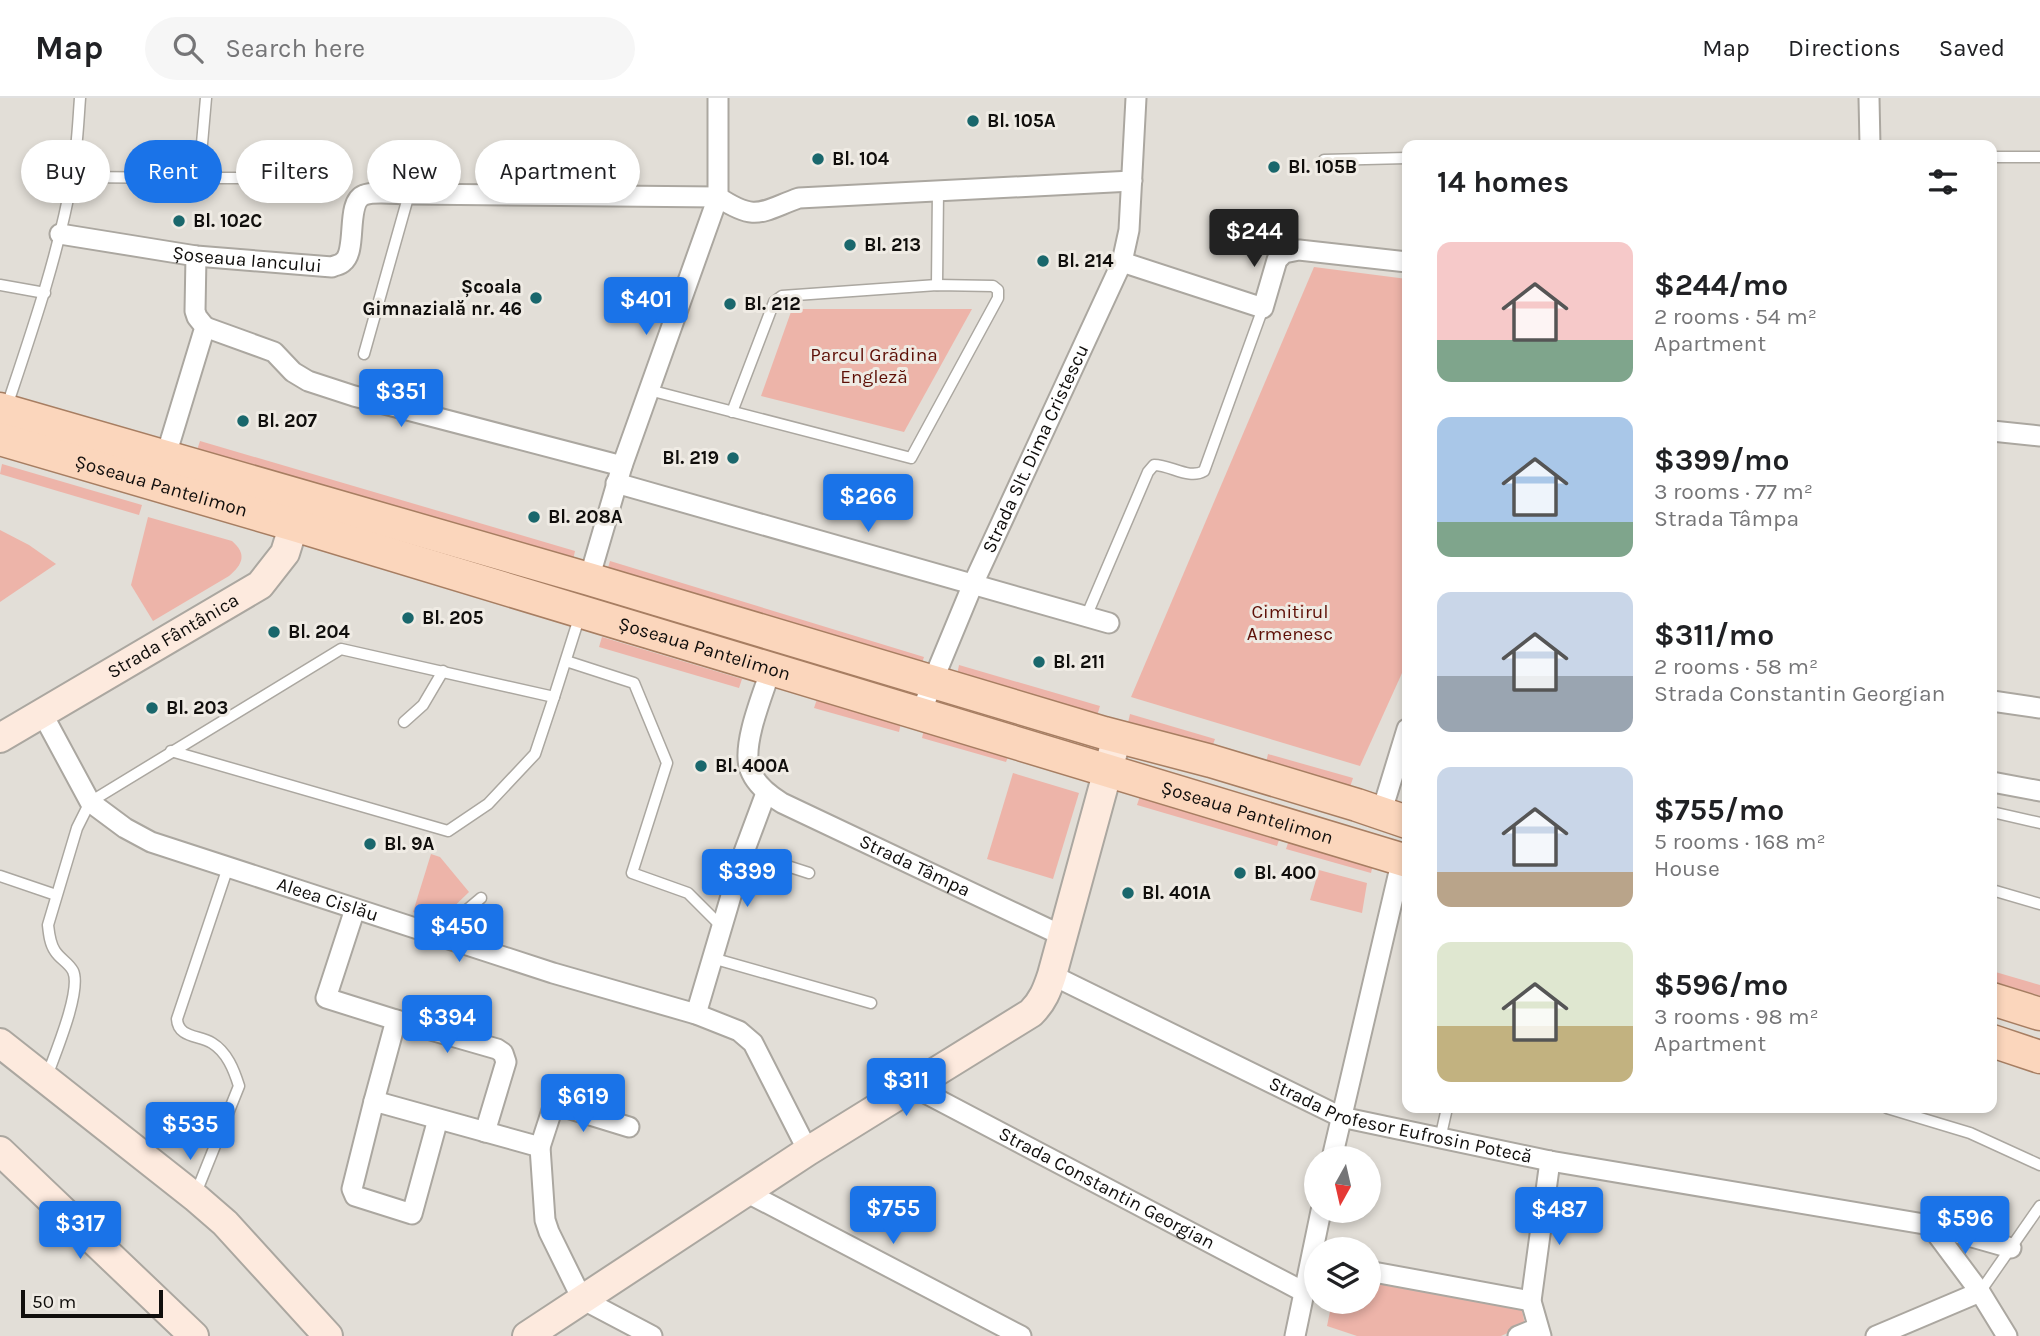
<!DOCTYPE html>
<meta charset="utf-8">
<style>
body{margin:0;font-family:Karla,sans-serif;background:#f6f6f6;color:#202124;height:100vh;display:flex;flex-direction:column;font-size:26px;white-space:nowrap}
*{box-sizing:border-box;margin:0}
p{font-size:23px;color:#757577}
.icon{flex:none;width:38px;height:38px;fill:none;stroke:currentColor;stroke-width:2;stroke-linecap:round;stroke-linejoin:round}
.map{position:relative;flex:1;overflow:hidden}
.side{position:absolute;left:1402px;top:42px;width:595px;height:973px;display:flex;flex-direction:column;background:#fff;border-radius:14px;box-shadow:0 4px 10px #0003}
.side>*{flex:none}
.hud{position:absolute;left:21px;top:42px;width:665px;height:63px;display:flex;gap:14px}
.needle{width:46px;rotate:188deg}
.tools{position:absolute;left:1304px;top:1048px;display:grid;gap:14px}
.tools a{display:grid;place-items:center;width:77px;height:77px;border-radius:50%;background:#fff;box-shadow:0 4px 10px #0003;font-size:35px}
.scale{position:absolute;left:21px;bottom:18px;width:142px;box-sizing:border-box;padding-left:7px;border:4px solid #100e0c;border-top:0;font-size:19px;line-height:24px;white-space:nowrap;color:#100e0c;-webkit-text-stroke:5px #efebe4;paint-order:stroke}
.price{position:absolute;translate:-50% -60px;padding:0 16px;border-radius:7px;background:#1a73e8;color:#fff;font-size:23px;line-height:46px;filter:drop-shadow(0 2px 4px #0008)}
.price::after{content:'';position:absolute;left:50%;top:42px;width:21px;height:16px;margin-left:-10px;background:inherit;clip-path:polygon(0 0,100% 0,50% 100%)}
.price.current{background:#222;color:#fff}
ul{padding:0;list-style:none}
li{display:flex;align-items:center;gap:21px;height:175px;padding:0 35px}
li span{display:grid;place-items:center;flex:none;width:196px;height:140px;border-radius:14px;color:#555}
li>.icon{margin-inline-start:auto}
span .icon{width:84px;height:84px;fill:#fffc;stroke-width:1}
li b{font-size:30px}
h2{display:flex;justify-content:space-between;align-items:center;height:84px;padding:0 35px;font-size:30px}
.pill{padding:0 24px;border-radius:32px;background:#fff;box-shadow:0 4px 10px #0003;font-size:24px;line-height:63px}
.pill.current{background:#1a73e8;color:#fff}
header{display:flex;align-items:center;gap:42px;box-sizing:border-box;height:98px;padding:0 35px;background:#fff;border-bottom:2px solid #e0e0e0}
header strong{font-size:33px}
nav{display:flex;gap:38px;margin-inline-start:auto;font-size:24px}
.search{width:490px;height:63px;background:#f6f6f6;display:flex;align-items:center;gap:18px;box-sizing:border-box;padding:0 24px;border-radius:38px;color:#757577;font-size:26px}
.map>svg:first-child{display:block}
</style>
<header>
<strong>Map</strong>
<div class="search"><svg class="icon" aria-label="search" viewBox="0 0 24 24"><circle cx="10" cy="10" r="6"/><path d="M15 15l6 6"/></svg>Search here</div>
<nav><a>Map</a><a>Directions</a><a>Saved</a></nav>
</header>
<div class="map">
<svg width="2040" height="1238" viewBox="0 0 2040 1238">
<rect width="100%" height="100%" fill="#e2ded7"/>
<g fill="#edb4a9">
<polygon points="1314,169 1407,181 1407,564 1360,668 1131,599"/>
<polygon points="792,211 972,211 904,334 761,298"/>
<polygon points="200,343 575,453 573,462 197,352"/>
<polygon points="2,366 142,407 139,417 0,376"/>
<path d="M 148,419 L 232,443 C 247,456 243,466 229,478 L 153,523 L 131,487 Z"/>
<polygon points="0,432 29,447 56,466 0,504"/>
<polygon points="610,463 924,559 921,568 607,473"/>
<polygon points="602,539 742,581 739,590 599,549"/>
<polygon points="959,567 1100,608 1097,618 957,577"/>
<polygon points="817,601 901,625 899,634 814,610"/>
<polygon points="1130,616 1215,641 1212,649 1128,625"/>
<polygon points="924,631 1009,656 1006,664 922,640"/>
<polygon points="1268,656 1353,680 1350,689 1266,665"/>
<polygon points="1013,675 1079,695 1053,781 987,761"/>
<polygon points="1140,698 1280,739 1277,748 1137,707"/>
<polygon points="1289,742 1373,766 1371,775 1286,751"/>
<polygon points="431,756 440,759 469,794 442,820 432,822 413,814"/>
<polygon points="1319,772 1367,785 1362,815 1310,802"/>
<polygon points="1992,873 2040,887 2040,898 1992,883"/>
<polygon points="1369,1179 1521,1207 1525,1227 1501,1238 1357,1238 1327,1228 1332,1204 1368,1204"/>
</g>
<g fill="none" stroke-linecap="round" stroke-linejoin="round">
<g stroke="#aba7a0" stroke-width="13">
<g id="lane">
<polyline points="206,0 199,80 268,80"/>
<polyline points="1992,59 2040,59"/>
<polyline points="1324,62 1407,60"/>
<polyline points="72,79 199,80"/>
<polyline points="0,187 45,195"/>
<polyline points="937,187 938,93"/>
<polyline points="364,256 409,96"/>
<polyline points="649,292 911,360 998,200 998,192 993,188 937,187 782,198 774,204 732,314"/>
<path d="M 7,308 C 32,233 58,158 72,80 C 77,54 78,27 80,0"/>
<path d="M 1086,519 L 1148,374 L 1154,367 C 1171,367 1189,382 1204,373 L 1263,210"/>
<polyline points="566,563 634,585 667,665 632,775 688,795 721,828"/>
<polyline points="404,624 423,607 443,573"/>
<polyline points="171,653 448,733 488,706 535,656 554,599"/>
<polyline points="1992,714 2040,725"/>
<polyline points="744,754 809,775"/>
<polyline points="0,778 56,797"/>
<polyline points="1992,792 2040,806"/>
<polyline points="437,837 481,800"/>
<polyline points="712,860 871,905"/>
<path d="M 47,978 C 55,956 82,892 73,873 C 69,865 60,861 55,853 C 50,846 49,836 48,827 L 77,730 L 90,704 L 341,551 L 554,599 L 580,517"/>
<polyline points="1887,1010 1970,1035 2040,1067"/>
<polyline points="1440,1041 1447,1010"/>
<path d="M 196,1095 L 239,988 C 234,972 227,954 212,945 C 199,937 178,940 177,921 L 228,769"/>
<polyline points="1980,1194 2040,1108"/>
</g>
</g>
<g stroke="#aba7a0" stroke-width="23">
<g id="street">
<polyline points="1869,0 1870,47"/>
<path id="s1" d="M 60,136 L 196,158 L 332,169 C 336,167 340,167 343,164 C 358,153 345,104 364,97 C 374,93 397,96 409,96 L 718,99 C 756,124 760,114 799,100 L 1132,83"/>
<polyline points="1122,164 1263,210 1277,162 1284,155 1299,152 1407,164"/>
<polyline points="205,229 274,254 293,274 308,283 354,298 622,368"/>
<polyline points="1992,333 2040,338"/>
<polyline points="163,367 205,229 197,219 195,213 196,158"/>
<polyline points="616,385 1109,525"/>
<polyline points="589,481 622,368 718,99 718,0"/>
<path id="s2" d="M 771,571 C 763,596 743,643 749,668 C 753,684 769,697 782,705 L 1063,838"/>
<polyline points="1992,603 2040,610"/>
<path id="s3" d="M 42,615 L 90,704 L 125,730 L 151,744 L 553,875 L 696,916 L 739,933 L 753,945 L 808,1053"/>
<path id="s4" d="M 921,616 L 932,585 L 973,486 L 1122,164 L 1129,132 L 1136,0"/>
<polyline points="1992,684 2040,693"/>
<polyline points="1381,716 1407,631"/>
<polyline points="355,811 326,900 396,922"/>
<path id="s5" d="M 1052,877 L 1341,1019 L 1550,1063 L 1930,1127 L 1980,1194 L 2007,1238"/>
<polyline points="696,916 744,754 766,695"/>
<path id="s6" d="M 912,988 L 1304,1194"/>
<polyline points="374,1003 396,922 497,951 503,955 506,964 485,1034"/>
<polyline points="438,1021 412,1116 355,1098 352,1091 374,1003 540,1049 545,1122 549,1134 582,1201 652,1238"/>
<polyline points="540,1049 554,1006 629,1029"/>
<polyline points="1332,1060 1402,761"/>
<polyline points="746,1094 1021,1238"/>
<polyline points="1930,1127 2011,1150"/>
<polyline points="1368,1173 1531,1203"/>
<polyline points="1295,1238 1321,1113"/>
<polyline points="1518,1238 1538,1230"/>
<polyline points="1541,1238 1531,1203 1550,1063"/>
<polyline points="1876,1238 1980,1194"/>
</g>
</g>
<g stroke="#aba7a0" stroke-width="32">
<g id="secondary">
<path id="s7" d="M 0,640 L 260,487 L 285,455 L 300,407"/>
<polyline points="0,945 195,1099 225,1125 328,1238"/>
<polyline points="0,1053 194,1238"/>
<path d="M 527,1238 L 808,1053 L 1031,915 C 1043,903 1047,892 1052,877 L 1117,639"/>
</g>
</g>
<g stroke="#a77e62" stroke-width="35">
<g id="primary">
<polyline points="0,311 589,481 1104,635 1211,663 1357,707 1407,724"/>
<path id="s8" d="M 0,341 L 294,427 L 1407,763"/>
<polyline points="1992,901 2040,916"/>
<polyline points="1992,943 2040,959"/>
</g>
</g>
<use href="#lane" stroke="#fff" stroke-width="10"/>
<use href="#street" stroke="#fff" stroke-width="19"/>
<use href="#secondary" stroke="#fdeade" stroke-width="28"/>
<use href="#primary" stroke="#fbd6bc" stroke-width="32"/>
</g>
<g fill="#1a676c" stroke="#efebe4" stroke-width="2.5">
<circle cx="973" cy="23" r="7"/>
<circle cx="818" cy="61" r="7"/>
<circle cx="1274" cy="69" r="7"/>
<circle cx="179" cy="123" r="7"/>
<circle cx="850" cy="147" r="7"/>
<circle cx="1043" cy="163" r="7"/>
<circle cx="536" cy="200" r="7"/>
<circle cx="730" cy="206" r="7"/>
<circle cx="243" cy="323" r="7"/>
<circle cx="733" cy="360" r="7"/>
<circle cx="534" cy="419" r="7"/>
<circle cx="408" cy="520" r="7"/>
<circle cx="274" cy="534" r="7"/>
<circle cx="1039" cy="564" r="7"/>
<circle cx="152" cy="610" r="7"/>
<circle cx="701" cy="668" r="7"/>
<circle cx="370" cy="746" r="7"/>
<circle cx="1240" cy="775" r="7"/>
<circle cx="1128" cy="795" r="7"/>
</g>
<g text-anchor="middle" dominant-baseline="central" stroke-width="6" stroke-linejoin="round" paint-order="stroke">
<g font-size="19" font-weight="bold" fill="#100e0c" stroke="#efebe4" text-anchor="start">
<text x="987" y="23">Bl. 105A</text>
<text x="832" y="61">Bl. 104</text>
<text x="1288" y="69">Bl. 105B</text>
<text x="193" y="123">Bl. 102C</text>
<text x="864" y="147">Bl. 213</text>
<text x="1057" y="163">Bl. 214</text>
<text x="522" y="189" text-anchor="end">Școala<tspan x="522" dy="22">Gimnazială nr. 46</tspan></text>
<text x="744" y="206">Bl. 212</text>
<text x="257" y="323">Bl. 207</text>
<text x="719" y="360" text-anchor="end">Bl. 219</text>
<text x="548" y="419">Bl. 208A</text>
<text x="422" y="520">Bl. 205</text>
<text x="288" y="534">Bl. 204</text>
<text x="1053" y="564">Bl. 211</text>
<text x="166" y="610">Bl. 203</text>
<text x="715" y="668">Bl. 400A</text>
<text x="384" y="746">Bl. 9A</text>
<text x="1254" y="775">Bl. 400</text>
<text x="1142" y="795">Bl. 401A</text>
</g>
<g font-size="19" fill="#100e0c" stroke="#efebe4">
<text stroke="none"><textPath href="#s1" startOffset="189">Șoseaua Iancului</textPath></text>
<text stroke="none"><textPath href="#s4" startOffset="289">Strada Slt. Dima Cristescu</textPath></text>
<text stroke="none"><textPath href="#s8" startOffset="168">Șoseaua Pantelimon</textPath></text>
<text stroke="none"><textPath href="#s7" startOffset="201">Strada Fântânica</textPath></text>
<text stroke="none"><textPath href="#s8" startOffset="735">Șoseaua Pantelimon</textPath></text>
<text stroke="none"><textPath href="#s8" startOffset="1302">Șoseaua Pantelimon</textPath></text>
<text stroke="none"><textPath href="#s2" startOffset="298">Strada Tâmpa</textPath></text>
<text stroke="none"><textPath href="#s3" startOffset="360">Aleea Cislău</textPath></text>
<text stroke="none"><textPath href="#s5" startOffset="380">Strada Profesor Eufrosin Potecă</textPath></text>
<text stroke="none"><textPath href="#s6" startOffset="220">Strada Constantin Georgian</textPath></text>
</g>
<g font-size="19" fill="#5d0f06" stroke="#efebe4">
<text x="874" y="257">Parcul Grădina<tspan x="874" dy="22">Engleză</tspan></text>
<text x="1290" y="514">Cimitirul<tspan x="1290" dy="22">Armenesc</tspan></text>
</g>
</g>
</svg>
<div class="tools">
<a><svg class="needle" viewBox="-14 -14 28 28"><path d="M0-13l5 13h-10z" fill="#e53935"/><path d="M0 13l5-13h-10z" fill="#757577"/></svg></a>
<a><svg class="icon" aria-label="layers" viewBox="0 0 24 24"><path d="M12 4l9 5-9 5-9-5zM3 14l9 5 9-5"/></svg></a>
</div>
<div class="scale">50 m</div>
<b class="price current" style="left:1254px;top:171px">$244</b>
<b class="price" style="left:646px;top:239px">$401</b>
<b class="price" style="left:401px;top:331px">$351</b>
<b class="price" style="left:868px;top:436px">$266</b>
<b class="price" style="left:747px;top:811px">$399</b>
<b class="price" style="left:459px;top:866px">$450</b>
<b class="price" style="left:447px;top:957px">$394</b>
<b class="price" style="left:906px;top:1020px">$311</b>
<b class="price" style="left:583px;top:1036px">$619</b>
<b class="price" style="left:190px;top:1064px">$535</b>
<b class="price" style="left:893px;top:1148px">$755</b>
<b class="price" style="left:1559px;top:1149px">$487</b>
<b class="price" style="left:1965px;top:1158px">$596</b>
<b class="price" style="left:80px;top:1163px">$317</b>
<div class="hud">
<a class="pill">Buy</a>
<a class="pill current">Rent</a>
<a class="pill">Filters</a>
<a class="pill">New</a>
<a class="pill">Apartment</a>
</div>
<section class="side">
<h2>14 homes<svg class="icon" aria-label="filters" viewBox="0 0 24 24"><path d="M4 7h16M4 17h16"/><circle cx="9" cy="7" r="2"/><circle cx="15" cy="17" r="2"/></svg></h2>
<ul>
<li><span style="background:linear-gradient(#f6c9c9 70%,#7fa58c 0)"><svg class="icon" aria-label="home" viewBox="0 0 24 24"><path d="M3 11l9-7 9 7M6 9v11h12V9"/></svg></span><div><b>$244/mo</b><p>2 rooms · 54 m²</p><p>Apartment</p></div></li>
<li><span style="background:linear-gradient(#a9c7e8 75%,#7fa58c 0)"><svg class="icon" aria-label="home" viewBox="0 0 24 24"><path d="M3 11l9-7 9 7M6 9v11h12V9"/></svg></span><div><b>$399/mo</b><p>3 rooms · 77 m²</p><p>Strada Tâmpa</p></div></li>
<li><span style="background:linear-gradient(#c9d6e8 60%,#9aa5b1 0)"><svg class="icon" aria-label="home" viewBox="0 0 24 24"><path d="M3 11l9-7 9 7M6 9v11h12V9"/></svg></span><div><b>$311/mo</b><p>2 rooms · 58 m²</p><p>Strada Constantin Georgian</p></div></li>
<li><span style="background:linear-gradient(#c9d6e8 75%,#b9a48a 0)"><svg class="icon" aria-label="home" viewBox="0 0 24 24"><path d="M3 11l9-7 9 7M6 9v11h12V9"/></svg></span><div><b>$755/mo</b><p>5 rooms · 168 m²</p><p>House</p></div></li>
<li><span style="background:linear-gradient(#dfe7d0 60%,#c2b280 0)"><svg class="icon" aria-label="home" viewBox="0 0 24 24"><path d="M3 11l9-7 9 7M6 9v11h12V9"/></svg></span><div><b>$596/mo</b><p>3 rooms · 98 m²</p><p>Apartment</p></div></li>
</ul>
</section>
</div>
